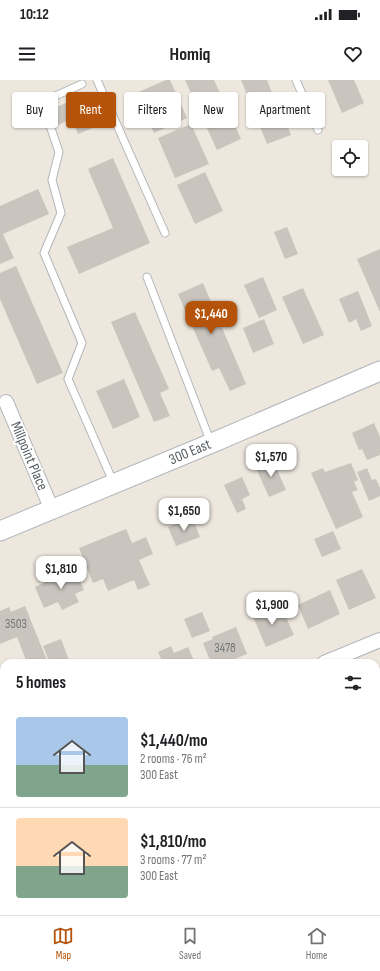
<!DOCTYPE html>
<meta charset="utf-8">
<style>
body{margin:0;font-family:"Sofia Sans Condensed",sans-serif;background:#f2f2f2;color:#202124;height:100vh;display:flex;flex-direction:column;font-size:15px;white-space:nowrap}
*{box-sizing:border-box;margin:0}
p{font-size:13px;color:#757577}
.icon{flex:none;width:22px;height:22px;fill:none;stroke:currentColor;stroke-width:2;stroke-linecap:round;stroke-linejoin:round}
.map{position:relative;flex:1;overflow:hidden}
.side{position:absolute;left:0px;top:579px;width:380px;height:256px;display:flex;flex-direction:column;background:#fff;border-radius:12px 12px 0 0;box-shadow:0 1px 3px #0004}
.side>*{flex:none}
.banner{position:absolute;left:12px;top:12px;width:356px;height:36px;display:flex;gap:8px}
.controls{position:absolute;left:332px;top:60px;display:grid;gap:8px}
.controls a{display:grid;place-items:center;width:36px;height:36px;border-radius:4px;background:#fff;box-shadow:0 1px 3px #0004;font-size:20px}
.price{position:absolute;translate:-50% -34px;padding:0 9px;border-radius:8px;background:#fff;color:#222;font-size:13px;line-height:26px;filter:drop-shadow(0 1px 2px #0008)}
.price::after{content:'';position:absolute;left:50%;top:24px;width:12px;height:9px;margin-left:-6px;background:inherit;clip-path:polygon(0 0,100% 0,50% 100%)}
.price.selected{background:#b45309;color:#fff}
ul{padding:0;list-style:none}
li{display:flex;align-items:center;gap:12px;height:100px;padding:0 16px}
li+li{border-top:1px solid #e0e0e0}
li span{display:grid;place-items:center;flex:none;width:112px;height:80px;border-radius:4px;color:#555}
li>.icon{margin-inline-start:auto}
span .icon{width:48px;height:48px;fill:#fffc;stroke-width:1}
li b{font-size:17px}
h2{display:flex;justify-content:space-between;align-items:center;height:48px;padding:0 16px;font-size:17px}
.tag{padding:0 14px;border-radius:4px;background:#fff;box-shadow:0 1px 3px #0004;font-size:14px;line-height:36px}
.tag.selected{background:#b45309;color:#fff}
.status{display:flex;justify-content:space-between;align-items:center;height:28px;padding:0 20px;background:#fff;direction:ltr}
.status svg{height:11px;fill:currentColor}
header{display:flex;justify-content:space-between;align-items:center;height:52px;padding:0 16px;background:#fff;font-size:18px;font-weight:700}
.tabs{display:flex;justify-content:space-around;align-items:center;height:56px;border-top:1px solid #e0e0e0;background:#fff;font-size:11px;color:#757577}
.tabs a{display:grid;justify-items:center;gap:2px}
.tabs .selected{color:#b45309}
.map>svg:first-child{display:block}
</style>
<div class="status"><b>10:12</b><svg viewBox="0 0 49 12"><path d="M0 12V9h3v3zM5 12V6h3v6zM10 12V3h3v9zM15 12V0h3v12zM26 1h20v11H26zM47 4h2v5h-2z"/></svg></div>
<header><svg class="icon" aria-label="menu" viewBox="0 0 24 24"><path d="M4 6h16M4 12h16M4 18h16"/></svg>Homiq<svg class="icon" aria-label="heart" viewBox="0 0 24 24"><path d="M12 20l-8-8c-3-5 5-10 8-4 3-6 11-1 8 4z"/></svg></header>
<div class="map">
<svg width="380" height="835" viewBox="0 0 380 835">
<rect width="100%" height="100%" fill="#ede7de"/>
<g fill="#cac4be">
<polygon points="166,0 170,0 187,38 154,53 136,13"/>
<polygon points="185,0 214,0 241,59 217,70"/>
<polygon points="241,0 267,0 276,23 278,22 291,55 267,64"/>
<polygon points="328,0 354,0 364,23 342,33"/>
<polygon points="92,12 105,43 78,54 72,39 58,45 52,29"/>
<polygon points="191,44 209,84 175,98 158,58"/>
<polygon points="113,78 150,163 79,194 67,167 113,148 88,89"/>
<polygon points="205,92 223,131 195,144 177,105"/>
<polygon points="38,109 49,134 3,154 14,178 0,184 0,126"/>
<polygon points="287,147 298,174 285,179 274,152"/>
<polygon points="380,169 380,232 357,179"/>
<polygon points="16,186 63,293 37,304 0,219 0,193"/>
<polygon points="263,197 277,230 259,238 244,205"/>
<polygon points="203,203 246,304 230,311 219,288 212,291 178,214"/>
<polygon points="303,208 324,255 303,264 282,217"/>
<polygon points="358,211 372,246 361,251 356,239 349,243 339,219"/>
<polygon points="135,232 169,309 160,313 170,336 154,342 111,242"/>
<polygon points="264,239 274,264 253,273 243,248"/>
<polygon points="124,299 140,337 113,349 96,311"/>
<polygon points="374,343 380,357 380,375 367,380 362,369 359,370 352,353"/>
<polygon points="272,378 286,410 269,417 255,386"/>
<polygon points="351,383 358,400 354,402 358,410 352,412 363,437 336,449 311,393 323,388 325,392"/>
<polygon points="367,388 372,400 376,399 380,408 380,416 369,421 357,392"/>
<polygon points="242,397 250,415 242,419 246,429 237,433 224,405"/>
<polygon points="192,437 200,457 176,466 168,447"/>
<polygon points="126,449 132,463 146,457 153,474 139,480 150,505 138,510 134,500 108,511 103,499 93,503 79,468"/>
<polygon points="333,451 341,469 322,477 314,459"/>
<polygon points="75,489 84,510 75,514 79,522 62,530 58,522 44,528 35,507"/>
<polygon points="362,489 376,518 349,530 336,500"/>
<polygon points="330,510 340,534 308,549 298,525"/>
<polygon points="25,526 48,583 27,583 17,557 0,564 0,531 9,527 11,532"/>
<polygon points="266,526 270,536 283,530 294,555 266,567 251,532"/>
<polygon points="202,532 210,551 192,558 184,539"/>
<polygon points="236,547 247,574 225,583 211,583 203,563 213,559 212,557"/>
<polygon points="61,559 69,580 63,583 55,583 54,579 49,581 43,566"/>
<polygon points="171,566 174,573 188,567 195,583 163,583 158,572"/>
<polygon points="376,618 380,627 380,629 376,631"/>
<polygon points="0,799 4,800 4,831 17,831 17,835 0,835"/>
<polygon points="225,831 280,831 282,835 227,835"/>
</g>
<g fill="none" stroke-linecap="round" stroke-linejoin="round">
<g stroke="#b2b7bb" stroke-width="9">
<g id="lane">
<polyline points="97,0 165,153"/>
<polyline points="296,0 318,50"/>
<polyline points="82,4 42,22 59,72 52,100 61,133 44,173 82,263 68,299 114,404"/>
<polyline points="147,197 211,363"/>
</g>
</g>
<g stroke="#b2b7bb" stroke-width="16">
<g id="street">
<polyline points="6,322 52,430"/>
<polyline points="324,583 380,560"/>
<polyline points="376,770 380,768"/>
<polyline points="337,831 339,835"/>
</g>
</g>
<g stroke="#b1b7bc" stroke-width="21">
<polyline id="secondary" points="0,451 212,363 380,291"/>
</g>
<use href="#lane" stroke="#fff" stroke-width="7"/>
<use href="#street" stroke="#fff" stroke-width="14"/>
<use href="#secondary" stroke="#fff" stroke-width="19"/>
</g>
<g text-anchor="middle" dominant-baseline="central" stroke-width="4" stroke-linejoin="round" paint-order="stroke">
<g font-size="13" fill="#747879">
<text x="16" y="544">3503</text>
<text x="225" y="568">3478</text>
</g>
<g font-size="15" fill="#585e62" stroke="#fff">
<text transform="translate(190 372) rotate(-23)">300 East</text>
<text transform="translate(29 376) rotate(67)">Millpoint Place</text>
</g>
</g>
</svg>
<div class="controls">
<a><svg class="icon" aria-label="locate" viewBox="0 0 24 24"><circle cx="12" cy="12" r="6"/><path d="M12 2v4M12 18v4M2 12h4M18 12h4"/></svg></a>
</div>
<b class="price selected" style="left:211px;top:255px">$1,440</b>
<b class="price" style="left:271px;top:398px">$1,570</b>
<b class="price" style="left:184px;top:452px">$1,650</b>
<b class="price" style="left:61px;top:510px">$1,810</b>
<b class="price" style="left:272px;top:546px">$1,900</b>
<div class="banner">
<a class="tag">Buy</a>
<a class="tag selected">Rent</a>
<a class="tag">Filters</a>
<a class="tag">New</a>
<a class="tag">Apartment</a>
</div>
<section class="side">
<h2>5 homes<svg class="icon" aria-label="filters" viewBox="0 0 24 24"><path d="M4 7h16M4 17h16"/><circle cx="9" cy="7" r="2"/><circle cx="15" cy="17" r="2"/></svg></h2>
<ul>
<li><span style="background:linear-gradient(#a9c7e8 60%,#7fa58c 0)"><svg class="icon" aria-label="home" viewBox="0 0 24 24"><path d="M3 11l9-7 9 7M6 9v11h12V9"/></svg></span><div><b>$1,440/mo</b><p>2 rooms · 76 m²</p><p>300 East</p></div></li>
<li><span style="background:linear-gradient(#ffd9b3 60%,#7fa58c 0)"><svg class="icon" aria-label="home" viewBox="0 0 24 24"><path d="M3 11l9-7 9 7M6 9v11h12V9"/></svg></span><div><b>$1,810/mo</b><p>3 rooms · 77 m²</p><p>300 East</p></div></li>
</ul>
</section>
</div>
<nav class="tabs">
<a class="selected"><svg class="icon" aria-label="map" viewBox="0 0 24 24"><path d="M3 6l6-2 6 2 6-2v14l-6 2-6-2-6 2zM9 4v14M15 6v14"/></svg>Map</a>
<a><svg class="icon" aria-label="saved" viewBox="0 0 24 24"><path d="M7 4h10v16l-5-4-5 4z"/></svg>Saved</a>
<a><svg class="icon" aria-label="home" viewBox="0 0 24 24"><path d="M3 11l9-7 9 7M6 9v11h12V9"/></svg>Home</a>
</nav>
